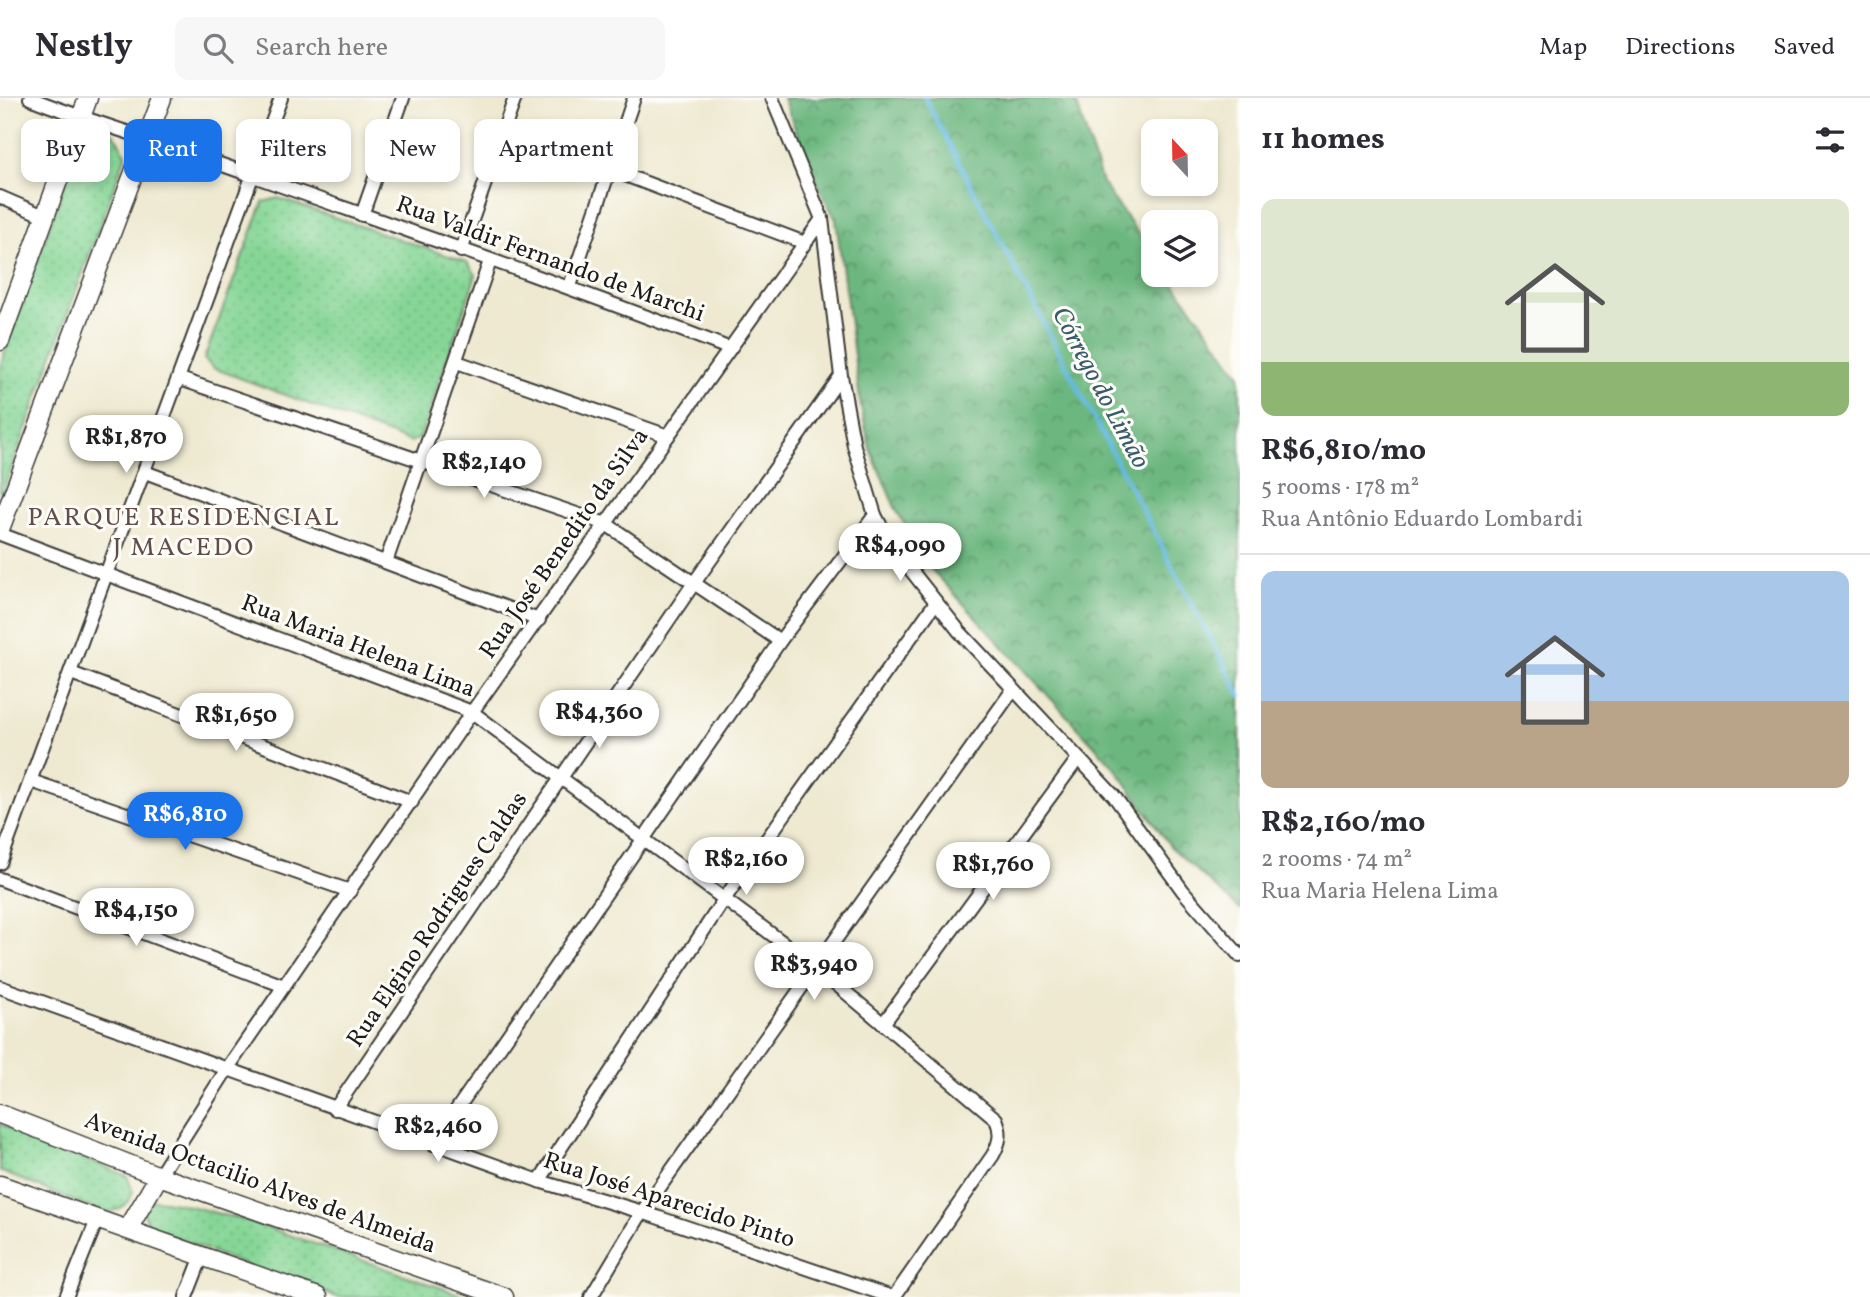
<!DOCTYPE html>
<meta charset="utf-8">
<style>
body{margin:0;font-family:Vollkorn,serif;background:#f7f7f7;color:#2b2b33;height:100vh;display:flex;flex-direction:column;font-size:26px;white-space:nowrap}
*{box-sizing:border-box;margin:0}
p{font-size:23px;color:#7c7c81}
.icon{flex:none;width:38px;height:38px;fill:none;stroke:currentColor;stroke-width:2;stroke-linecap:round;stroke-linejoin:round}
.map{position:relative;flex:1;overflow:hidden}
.drawer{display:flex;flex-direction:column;background:#fff;width:630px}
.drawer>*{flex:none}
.banner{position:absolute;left:21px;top:21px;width:665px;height:63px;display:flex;gap:14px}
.needle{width:46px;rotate:338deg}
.buttons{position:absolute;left:1141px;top:21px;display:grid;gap:14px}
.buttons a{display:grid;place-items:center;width:77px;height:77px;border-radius:14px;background:#fff;box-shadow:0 4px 10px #0003;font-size:35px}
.price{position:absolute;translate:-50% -60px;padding:0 16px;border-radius:24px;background:#fff;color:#222;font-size:23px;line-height:46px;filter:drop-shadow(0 2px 4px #0008)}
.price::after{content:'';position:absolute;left:50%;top:42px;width:21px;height:16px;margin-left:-10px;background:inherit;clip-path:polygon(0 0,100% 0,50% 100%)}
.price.active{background:#1a73e8;color:#fff}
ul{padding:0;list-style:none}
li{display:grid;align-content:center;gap:14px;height:371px;padding:0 21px}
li+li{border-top:2px solid #e1e1e2}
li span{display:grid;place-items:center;height:217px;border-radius:14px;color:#555}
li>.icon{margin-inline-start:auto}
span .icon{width:126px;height:126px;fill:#fffc;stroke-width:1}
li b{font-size:30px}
h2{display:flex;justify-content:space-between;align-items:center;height:84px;padding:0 21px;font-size:30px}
.tag{padding:0 24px;border-radius:14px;background:#fff;box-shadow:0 4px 10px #0003;font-size:24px;line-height:63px}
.tag.active{background:#1a73e8;color:#fff}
header{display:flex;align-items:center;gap:42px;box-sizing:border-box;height:98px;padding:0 35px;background:#fff;border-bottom:2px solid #e1e1e2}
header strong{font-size:33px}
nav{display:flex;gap:38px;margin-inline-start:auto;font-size:24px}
.search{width:490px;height:63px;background:#f7f7f7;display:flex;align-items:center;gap:18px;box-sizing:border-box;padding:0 24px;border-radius:14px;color:#7c7c81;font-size:26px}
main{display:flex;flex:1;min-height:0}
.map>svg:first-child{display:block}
</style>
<header>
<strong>Nestly</strong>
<div class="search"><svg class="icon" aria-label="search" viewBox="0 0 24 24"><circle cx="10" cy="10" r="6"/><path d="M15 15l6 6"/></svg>Search here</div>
<nav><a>Map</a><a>Directions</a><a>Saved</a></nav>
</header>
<main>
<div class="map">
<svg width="1240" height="1199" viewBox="0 0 1240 1199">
<defs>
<pattern id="grass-dots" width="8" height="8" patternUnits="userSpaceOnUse" patternTransform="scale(1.75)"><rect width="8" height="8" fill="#86d696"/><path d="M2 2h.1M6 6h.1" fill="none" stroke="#73b781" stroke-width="1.8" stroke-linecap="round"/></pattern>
<pattern id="forest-crowns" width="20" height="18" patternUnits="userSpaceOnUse" patternTransform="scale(1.75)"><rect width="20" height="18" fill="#6cb77f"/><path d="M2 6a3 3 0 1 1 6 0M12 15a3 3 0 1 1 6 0" fill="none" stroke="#589467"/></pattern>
</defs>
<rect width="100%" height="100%" fill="#fdfcf7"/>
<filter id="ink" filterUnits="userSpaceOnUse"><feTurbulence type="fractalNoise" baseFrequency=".0143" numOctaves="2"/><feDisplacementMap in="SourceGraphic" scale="14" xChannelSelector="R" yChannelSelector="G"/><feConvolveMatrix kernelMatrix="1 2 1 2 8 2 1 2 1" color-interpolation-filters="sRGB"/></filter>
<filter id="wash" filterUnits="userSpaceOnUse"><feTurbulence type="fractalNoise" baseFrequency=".00686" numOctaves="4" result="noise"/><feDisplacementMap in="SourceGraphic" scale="28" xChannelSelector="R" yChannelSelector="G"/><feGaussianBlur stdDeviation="1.57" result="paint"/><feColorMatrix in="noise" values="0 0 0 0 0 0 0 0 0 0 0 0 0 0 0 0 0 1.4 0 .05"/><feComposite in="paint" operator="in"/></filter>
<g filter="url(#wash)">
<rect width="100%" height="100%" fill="#eee9d0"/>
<g fill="url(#grass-dots)" stroke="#517959" stroke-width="2">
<polygon points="104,33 114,36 126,56 0,401 0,268 74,60 86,38"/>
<polygon points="278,100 467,164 476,177 420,340 410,344 213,270 204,261 263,104"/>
<path d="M 0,1026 L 127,1078 L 133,1094 C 127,1110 117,1114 101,1114 L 0,1073 Z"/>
<path d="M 151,1102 C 183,1103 212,1116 243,1121 L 468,1199 L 338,1199 L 285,1183 L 150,1129 L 143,1114 Z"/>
</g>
<polygon fill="url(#forest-crowns)" stroke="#446a4e" stroke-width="2" points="783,0 1075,0 1102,85 1153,156 1153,177 1168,177 1240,277 1240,812 1171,749 1115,670 932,472 896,412 870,351 861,310 836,122 817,85"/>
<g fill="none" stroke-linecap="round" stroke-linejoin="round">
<polyline stroke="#64bae1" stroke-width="4.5" points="925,0 1240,597"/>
</g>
</g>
<g filter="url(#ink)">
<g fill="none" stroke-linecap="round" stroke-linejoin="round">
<g stroke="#3c3b37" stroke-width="16">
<g id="street">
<path d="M 30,0 C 86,23 144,38 200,59 C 376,122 554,182 728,250"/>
<polyline points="772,0 822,121 841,278 854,348 875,417 891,447 959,533 1114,698 1183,793 1240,858"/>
<polyline points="609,71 805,145"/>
<polyline points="0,99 44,118"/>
<polyline points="362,117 403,0"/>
<polyline points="461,153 515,0"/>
<polyline points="570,188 634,0"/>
<polyline points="457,264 668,338"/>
<polyline points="180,281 606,426 780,543"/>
<polyline points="145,374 539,522"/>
<path d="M 0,436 L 472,614 L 817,870 L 996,1021 C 1002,1035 1000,1044 993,1057 L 894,1199"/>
<polyline points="386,464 490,163"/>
<polyline points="71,575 412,704"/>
<polyline points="31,683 350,793"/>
<polyline points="0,765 281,0"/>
<polyline points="0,781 284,888"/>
<polyline points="0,889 539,1083 642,1114 892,1199"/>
<polyline points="883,926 1077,662"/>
<polyline points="335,1011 694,485 841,278"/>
<polyline points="433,1046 780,543 875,417"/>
<polyline points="159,1078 227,971 472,614 822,121"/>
<polyline points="539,1083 725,800 936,504"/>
<polyline points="66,1199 97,1122"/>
<polyline points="186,1199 202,1158"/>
<polyline points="591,1199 642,1114 1012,593"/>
</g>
</g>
<g stroke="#3c3b37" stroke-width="21">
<g id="primary">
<polyline points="0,243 88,0"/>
<polyline points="0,431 162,0"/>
<polyline points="0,1016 159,1078 504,1199"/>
<polyline points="0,1087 318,1199"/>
<polyline points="128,1131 159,1078"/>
</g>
</g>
<use href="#street" stroke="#fff" stroke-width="12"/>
<use href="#primary" stroke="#fff" stroke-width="18"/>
</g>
</g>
<g text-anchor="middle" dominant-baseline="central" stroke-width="6" stroke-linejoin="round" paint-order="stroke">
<g font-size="24" fill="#1c1c1c" stroke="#fdfcf7">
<text transform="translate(550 162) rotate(20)">Rua Valdir Fernando de Marchi</text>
<text transform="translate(565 446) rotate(-55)">Rua José Benedito da Silva</text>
<text transform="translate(358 549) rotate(21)">Rua Maria Helena Lima</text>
<text transform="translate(438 822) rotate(-56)">Rua Elgino Rodrigues Caldas</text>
<text transform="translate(260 1086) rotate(20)">Avenida Octacilio Alves de Almeida</text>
<text transform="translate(669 1103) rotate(18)">Rua José Aparecido Pinto</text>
</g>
<g font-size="26" font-style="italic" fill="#395b6b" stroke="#fdfcf7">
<text transform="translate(1100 290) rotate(62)">Córrego do Limão</text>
</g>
<g font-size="26" letter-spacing="2" fill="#614e4b" stroke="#fdfcf7">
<text x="184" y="420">PARQUE RESIDENCIAL<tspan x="184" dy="30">J MACEDO</tspan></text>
</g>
</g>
</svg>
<div class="buttons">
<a><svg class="needle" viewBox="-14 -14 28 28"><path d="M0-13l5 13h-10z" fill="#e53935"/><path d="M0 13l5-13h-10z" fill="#7c7c81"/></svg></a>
<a><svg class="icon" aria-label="layers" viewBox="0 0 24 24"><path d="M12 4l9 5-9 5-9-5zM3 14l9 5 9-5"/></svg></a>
</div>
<b class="price" style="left:126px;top:377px">R$1,870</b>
<b class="price" style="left:484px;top:402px">R$2,140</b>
<b class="price" style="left:900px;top:485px">R$4,090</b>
<b class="price" style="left:599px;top:652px">R$4,360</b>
<b class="price" style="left:236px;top:655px">R$1,650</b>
<b class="price active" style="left:185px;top:754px">R$6,810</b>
<b class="price" style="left:746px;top:799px">R$2,160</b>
<b class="price" style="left:993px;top:804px">R$1,760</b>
<b class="price" style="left:136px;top:850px">R$4,150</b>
<b class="price" style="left:814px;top:904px">R$3,940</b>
<b class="price" style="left:438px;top:1066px">R$2,460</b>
<div class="banner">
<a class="tag">Buy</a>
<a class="tag active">Rent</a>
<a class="tag">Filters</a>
<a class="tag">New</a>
<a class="tag">Apartment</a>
</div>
</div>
<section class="drawer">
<h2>11 homes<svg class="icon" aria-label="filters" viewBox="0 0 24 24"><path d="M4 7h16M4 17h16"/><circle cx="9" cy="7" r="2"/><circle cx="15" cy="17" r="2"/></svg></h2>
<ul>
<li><span style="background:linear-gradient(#dfe7d0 75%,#8fb573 0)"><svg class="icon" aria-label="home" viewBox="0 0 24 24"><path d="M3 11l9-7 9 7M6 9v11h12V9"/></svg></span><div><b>R$6,810/mo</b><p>5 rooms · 178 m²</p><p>Rua Antônio Eduardo Lombardi</p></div></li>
<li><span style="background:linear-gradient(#a9c7e8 60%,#b9a48a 0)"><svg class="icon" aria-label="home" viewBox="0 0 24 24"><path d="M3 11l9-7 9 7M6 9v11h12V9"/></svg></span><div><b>R$2,160/mo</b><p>2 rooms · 74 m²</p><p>Rua Maria Helena Lima</p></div></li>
</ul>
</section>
</main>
